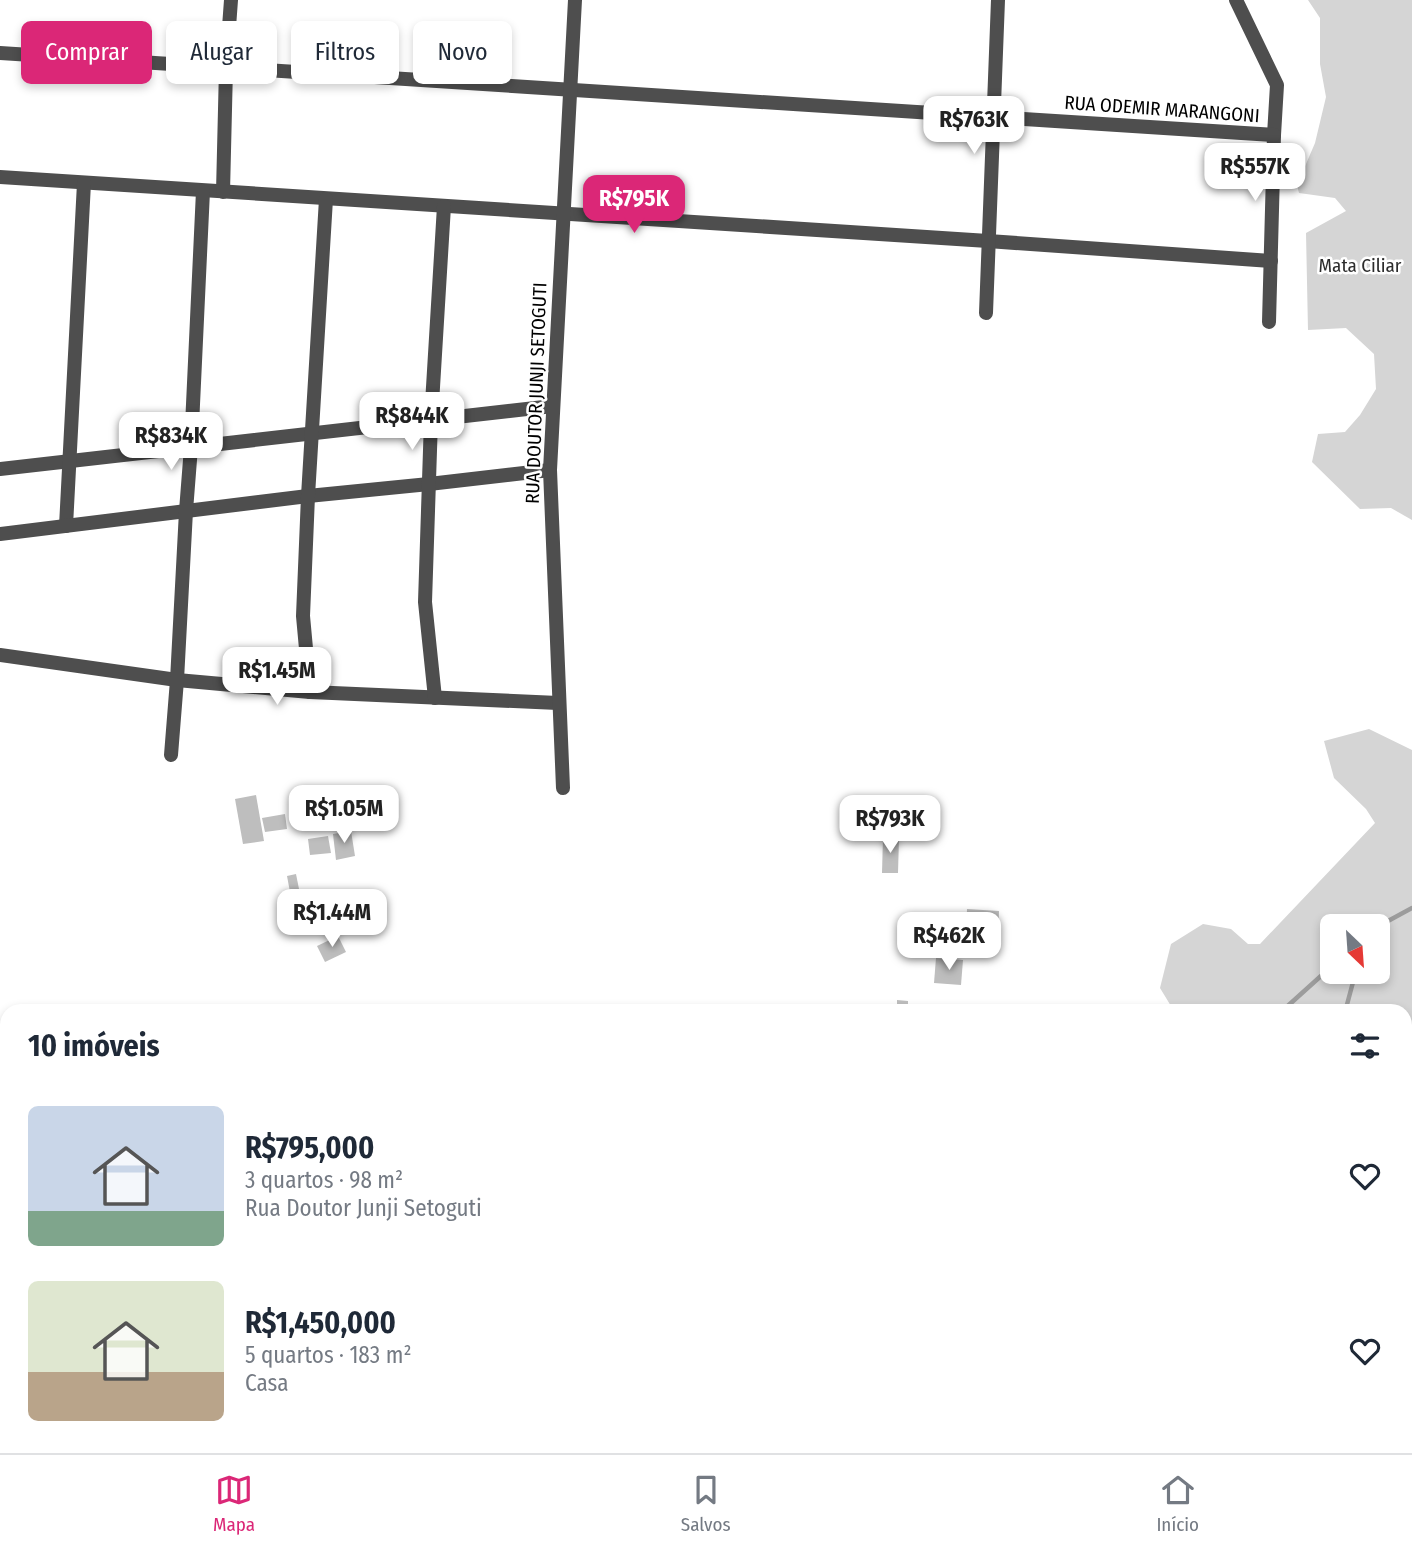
<!DOCTYPE html>
<html lang="pt">
<meta charset="utf-8">
<style>
body{margin:0;font-family:"Fira Sans Condensed",sans-serif;background:#f2f2f3;color:#1f2937;height:100vh;display:flex;flex-direction:column;font-size:26px;white-space:nowrap}
*{box-sizing:border-box;margin:0}
p{font-size:23px;color:#747a83}
.icon{flex:none;width:38px;height:38px;fill:none;stroke:currentColor;stroke-width:2;stroke-linecap:round;stroke-linejoin:round}
.map{position:relative;flex:1;overflow:hidden}
.side{position:absolute;left:0px;top:1004px;width:1412px;height:450px;display:flex;flex-direction:column;background:#fff;border-radius:21px 21px 0 0;box-shadow:0 4px 10px #0003}
.side>*{flex:none}
.top-card{position:absolute;left:21px;top:21px;width:700px;height:63px;display:flex;gap:14px}
.needle{width:46px;rotate:155deg}
.buttons{position:absolute;left:1320px;top:914px;display:grid;gap:14px}
.buttons a{display:grid;place-items:center;width:70px;height:70px;border-radius:10px;background:#fff;box-shadow:0 4px 10px #0003;font-size:35px}
.price{position:absolute;translate:-50% -60px;padding:0 16px;border-radius:14px;background:#fff;color:#222;font-size:23px;line-height:46px;filter:drop-shadow(0 2px 4px #0008)}
.price::after{content:'';position:absolute;left:50%;top:42px;width:21px;height:16px;margin-left:-10px;background:inherit;clip-path:polygon(0 0,100% 0,50% 100%)}
.price.on{background:#db2777;color:#fff}
ul{padding:0;list-style:none}
li{display:flex;align-items:center;gap:21px;height:175px;padding:0 28px}
li span{display:grid;place-items:center;flex:none;width:196px;height:140px;border-radius:10px;color:#555}
li>.icon{margin-inline-start:auto}
span .icon{width:84px;height:84px;fill:#fffc;stroke-width:1}
li b{font-size:30px}
h2{display:flex;justify-content:space-between;align-items:center;height:84px;padding:0 28px;font-size:30px}
.tag{padding:0 24px;border-radius:10px;background:#fff;box-shadow:0 4px 10px #0003;font-size:24px;line-height:63px}
.tag.on{background:#db2777;color:#fff}
.menu{display:flex;justify-content:space-around;align-items:center;height:98px;border-top:2px solid #e0e1e3;background:#fff;font-size:19px;color:#747a83}
.menu a{display:grid;justify-items:center;gap:4px}
.menu .on{color:#db2777}
.map>svg:first-child{display:block}
</style>
<div class="map">
<svg width="1412" height="1453" viewBox="0 0 1412 1453">
<rect width="100%" height="100%" fill="#fff"/>
<g fill="#d5d5d5" fill-rule="evenodd">
<polygon points="1308,0 1412,0 1412,520 1391,508 1360,509 1312,462 1318,434 1345,432 1360,415 1376,389 1374,354 1346,328 1308,330 1306,233 1346,211 1335,198 1299,193 1297,185 1315,143 1326,97 1320,64 1320,18"/>
<path d="M 1369,729 L 1412,750 L 1412,1191 L 1405,1197 L 1405,1012 L 1174,1011 L 1160,988 L 1171,944 L 1203,924 L 1231,929 L 1248,944 L 1260,944 L 1375,823 L 1366,809 L 1334,778 L 1324,741 ZM 1332,926 L 1377,926 L 1377,971 L 1332,971 Z"/>
<polygon points="370,1447 800,1447 798,1453 372,1453"/>
</g>
<g fill="none" stroke-linecap="round" stroke-linejoin="round">
<g stroke="#9c9c9c" stroke-width="4.5">
<polyline points="1377,927 1412,908"/>
<polyline points="1281,1012 1332,966"/>
<polyline points="1345,1012 1356,971"/>
<polyline points="604,1453 608,1447"/>
</g>
</g>
<g fill="#bebebe">
<polygon points="256,795 264,841 243,844 235,799"/>
<polygon points="285,814 287,829 265,832 262,818"/>
<polygon points="351,831 355,856 336,860 333,834"/>
<polygon points="328,836 331,853 310,855 308,839"/>
<polygon points="883,837 899,838 898,873 882,873"/>
<polygon points="296,874 299,889 290,892 287,876"/>
<polygon points="967,909 999,911 998,940 966,939"/>
<polygon points="338,936 346,952 325,962 317,946"/>
<polygon points="936,958 963,960 961,985 934,983"/>
<polygon points="897,1000 908,1001 908,1012 897,1012"/>
</g>
<g fill="none" stroke-linecap="round" stroke-linejoin="round">
<g stroke="#4e4e4e" stroke-width="14">
<polyline points="1236,0 1277,85 1274,135 1269,322"/>
<polyline points="0,53 1274,135"/>
<polyline points="0,177 988,241 1271,261"/>
<polyline points="223,192 226,68 231,0"/>
<polyline points="986,313 998,0"/>
<polyline points="0,469 553,406"/>
<polyline points="66,526 84,183"/>
<polyline points="0,534 308,496 429,484 550,470"/>
<polyline points="0,655 177,680 310,692 558,703"/>
<polyline points="310,692 303,616 308,496 326,199"/>
<polyline points="435,698 425,602 431,420 444,206"/>
<polyline points="171,755 177,680 186,511 191,447 203,191"/>
<polyline points="563,788 550,470 575,0"/>
</g>
</g>
<g text-anchor="middle" dominant-baseline="central" stroke-width="5" stroke-linejoin="round" paint-order="stroke">
<g font-size="19" fill="#000" stroke="#fff">
<text transform="translate(1162 109) rotate(4)">RUA ODEMIR MARANGONI</text>
<text transform="translate(536 393) rotate(-88)">RUA DOUTOR JUNJI SETOGUTI</text>
</g>
<g font-size="19" fill="#2c2c2c" stroke="#fff">
<text x="1360" y="265">Mata Ciliar</text>
</g>
</g>
</svg>
<div class="buttons">
<a><svg class="needle" viewBox="-14 -14 28 28"><path d="M0-13l5 13h-10z" fill="#e53935"/><path d="M0 13l5-13h-10z" fill="#747a83"/></svg></a>
</div>
<b class="price" style="left:974px;top:156px">R$763K</b>
<b class="price" style="left:1255px;top:203px">R$557K</b>
<b class="price on" style="left:634px;top:235px">R$795K</b>
<b class="price" style="left:412px;top:452px">R$844K</b>
<b class="price" style="left:171px;top:472px">R$834K</b>
<b class="price" style="left:277px;top:707px">R$1.45M</b>
<b class="price" style="left:344px;top:845px">R$1.05M</b>
<b class="price" style="left:890px;top:855px">R$793K</b>
<b class="price" style="left:332px;top:949px">R$1.44M</b>
<b class="price" style="left:949px;top:972px">R$462K</b>
<div class="top-card">
<a class="tag on">Comprar</a>
<a class="tag">Alugar</a>
<a class="tag">Filtros</a>
<a class="tag">Novo</a>
</div>
<section class="side">
<h2>10 imóveis<svg class="icon" aria-label="filters" viewBox="0 0 24 24"><path d="M4 7h16M4 17h16"/><circle cx="9" cy="7" r="2"/><circle cx="15" cy="17" r="2"/></svg></h2>
<ul>
<li><span style="background:linear-gradient(#c9d6e8 75%,#7fa58c 0)"><svg class="icon" aria-label="home" viewBox="0 0 24 24"><path d="M3 11l9-7 9 7M6 9v11h12V9"/></svg></span><div><b>R$795,000</b><p>3 quartos · 98 m²</p><p>Rua Doutor Junji Setoguti</p></div><svg class="icon" aria-label="heart" viewBox="0 0 24 24"><path d="M12 20l-8-8c-3-5 5-10 8-4 3-6 11-1 8 4z"/></svg></li>
<li><span style="background:linear-gradient(#dfe7d0 65%,#b9a48a 0)"><svg class="icon" aria-label="home" viewBox="0 0 24 24"><path d="M3 11l9-7 9 7M6 9v11h12V9"/></svg></span><div><b>R$1,450,000</b><p>5 quartos · 183 m²</p><p>Casa</p></div><svg class="icon" aria-label="heart" viewBox="0 0 24 24"><path d="M12 20l-8-8c-3-5 5-10 8-4 3-6 11-1 8 4z"/></svg></li>
</ul>
</section>
</div>
<nav class="menu">
<a class="on"><svg class="icon" aria-label="map" viewBox="0 0 24 24"><path d="M3 6l6-2 6 2 6-2v14l-6 2-6-2-6 2zM9 4v14M15 6v14"/></svg>Mapa</a>
<a><svg class="icon" aria-label="saved" viewBox="0 0 24 24"><path d="M7 4h10v16l-5-4-5 4z"/></svg>Salvos</a>
<a><svg class="icon" aria-label="home" viewBox="0 0 24 24"><path d="M3 11l9-7 9 7M6 9v11h12V9"/></svg>Início</a>
</nav>
